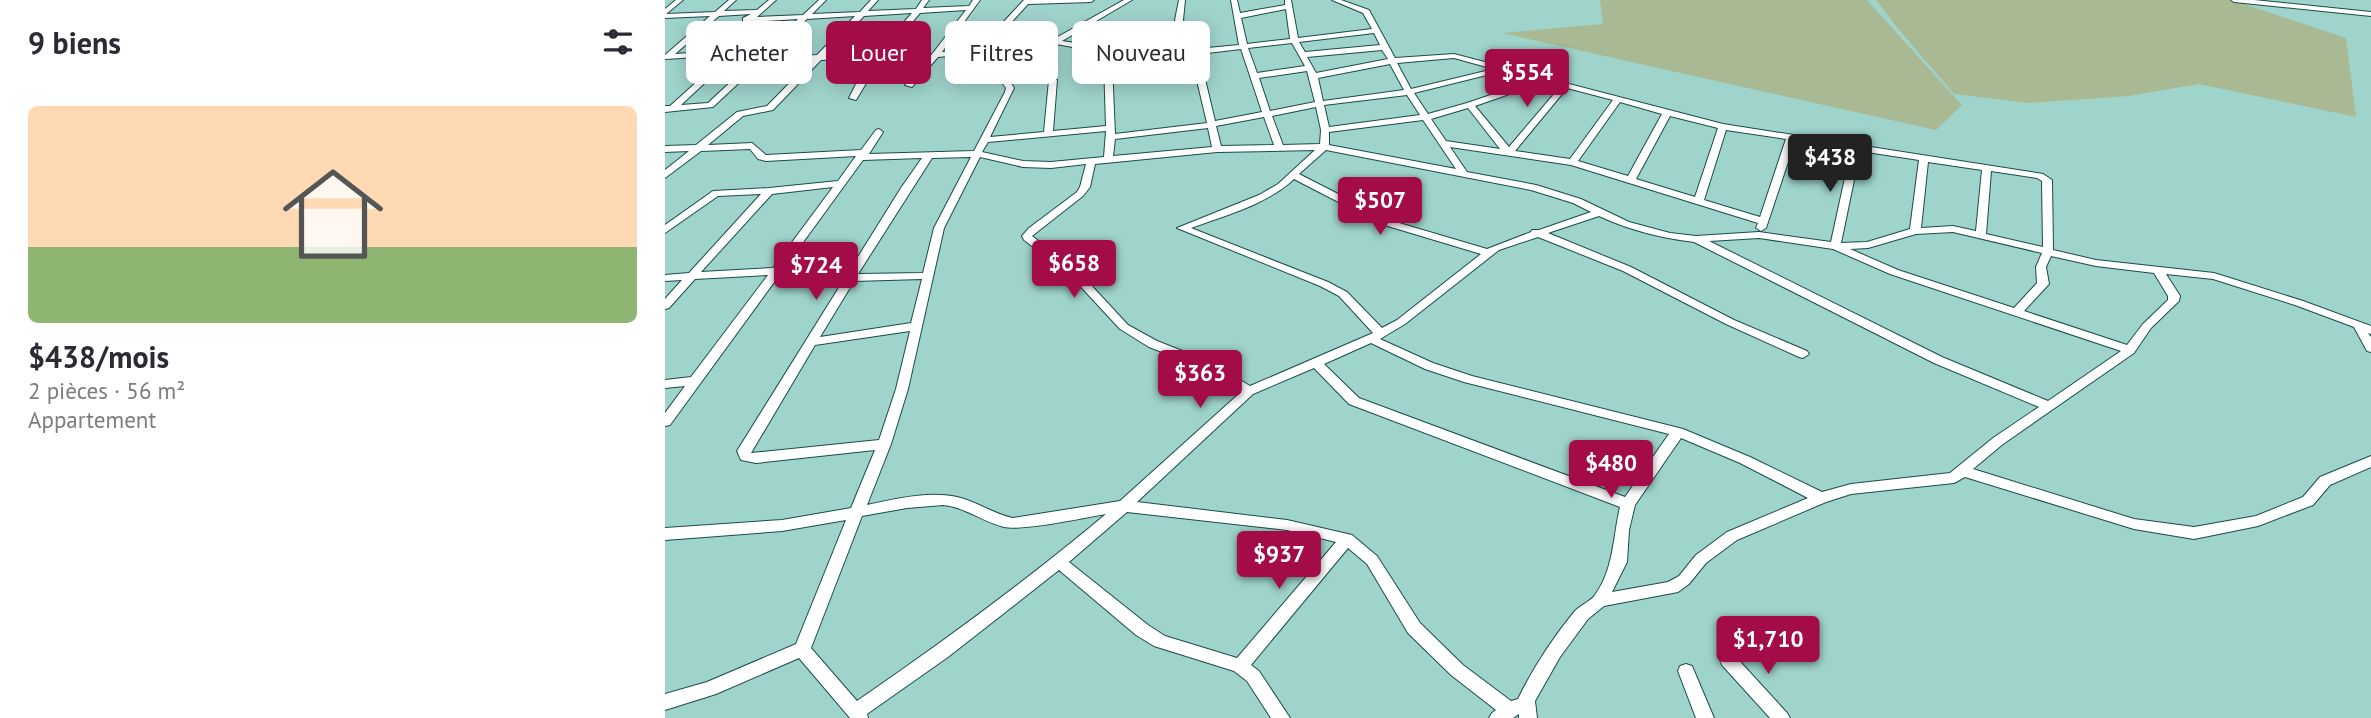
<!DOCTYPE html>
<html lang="fr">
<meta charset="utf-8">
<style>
body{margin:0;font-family:"PT Sans",sans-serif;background:#f2f2f3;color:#2b2b33;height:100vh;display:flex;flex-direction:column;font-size:26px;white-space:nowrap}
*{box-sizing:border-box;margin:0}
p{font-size:23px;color:#7c7c81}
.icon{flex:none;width:38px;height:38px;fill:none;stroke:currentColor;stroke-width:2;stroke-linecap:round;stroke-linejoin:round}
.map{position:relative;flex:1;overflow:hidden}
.sheet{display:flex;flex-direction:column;background:#fff;width:665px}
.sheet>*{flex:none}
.guide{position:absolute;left:21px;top:21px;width:665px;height:63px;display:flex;gap:14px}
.price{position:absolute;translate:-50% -60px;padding:0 16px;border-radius:7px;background:#a30c49;color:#fff;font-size:23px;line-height:46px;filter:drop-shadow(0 2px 4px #0008)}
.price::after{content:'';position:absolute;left:50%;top:42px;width:21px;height:16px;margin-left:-10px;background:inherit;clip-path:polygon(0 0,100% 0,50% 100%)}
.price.on{background:#222;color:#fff}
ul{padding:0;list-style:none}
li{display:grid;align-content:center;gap:14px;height:371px;padding:0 28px}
li span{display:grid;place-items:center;height:217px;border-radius:10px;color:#555}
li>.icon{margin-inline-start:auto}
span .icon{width:126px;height:126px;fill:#fffc;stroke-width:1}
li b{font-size:30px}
h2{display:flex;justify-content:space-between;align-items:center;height:84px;padding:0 28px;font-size:30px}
.tag{padding:0 24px;border-radius:10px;background:#fff;box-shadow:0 4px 18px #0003;font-size:24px;line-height:63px}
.tag.on{background:#a30c49;color:#fff}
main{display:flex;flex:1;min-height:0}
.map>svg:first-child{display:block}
</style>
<main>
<section class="sheet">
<h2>9 biens<svg class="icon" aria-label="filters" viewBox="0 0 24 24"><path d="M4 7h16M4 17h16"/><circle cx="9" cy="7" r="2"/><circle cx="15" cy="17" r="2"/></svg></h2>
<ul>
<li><span style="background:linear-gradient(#ffd9b3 65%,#8fb573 0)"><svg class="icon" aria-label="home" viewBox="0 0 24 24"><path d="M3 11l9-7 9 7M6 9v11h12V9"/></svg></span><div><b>$438/mois</b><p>2 pièces · 56 m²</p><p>Appartement</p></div></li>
</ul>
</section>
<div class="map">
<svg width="1706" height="718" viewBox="0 0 1706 718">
<rect width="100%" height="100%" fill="#9fd4cd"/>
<g fill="#a9b993">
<polygon points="935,0 1202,0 1297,105 1271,130 837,33 938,24"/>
<polygon points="1211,0 1567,0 1681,38 1691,117 1534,84 1464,96 1364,103 1289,94 1234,30"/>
</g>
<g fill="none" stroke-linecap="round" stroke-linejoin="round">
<g stroke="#194d48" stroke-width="2">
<g id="minor">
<path d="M 11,0 L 18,0 L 1,14 L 50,12 L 64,0 L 71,0 L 59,11 L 92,10 L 104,0 L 111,0 L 92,17 L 138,15 L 154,0 L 161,0 L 147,14 L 195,12 L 206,0 L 213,0 L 203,11 L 251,9 L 257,0 L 264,0 L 258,8 L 304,6 L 308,0 L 315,0 L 277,52 L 321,48 L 329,32 L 359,0 L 429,0 L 426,2 L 363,4 L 335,35 L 329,48 L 371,49 L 459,0 L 467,0 L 397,41 L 429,46 L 445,59 L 525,50 L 510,20 L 514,0 L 520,0 L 518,20 L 532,49 L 574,45 L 566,0 L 572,0 L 575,13 L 620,5 L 620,0 L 626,0 L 633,38 L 707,29 L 698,13 L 667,0 L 676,0 L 704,10 L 730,58 L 789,54 L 1058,124 L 1378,174 L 1387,180 L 1388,250 L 1431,260 L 1549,273 L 1638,301 L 1706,326 L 1706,334 L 1703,333 L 1706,337 L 1706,352 L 1702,351 L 1689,327 L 1630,305 L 1548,279 L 1501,274 L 1515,296 L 1514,301 L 1486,328 L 1469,353 L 1338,444 L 1308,469 L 1469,519 L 1529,527 L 1591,516 L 1638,497 L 1655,477 L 1706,456 L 1706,467 L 1665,485 L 1648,505 L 1593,526 L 1529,539 L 1469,529 L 1300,477 L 1289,483 L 1186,494 L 1161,502 L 1072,540 L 1041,563 L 1024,584 L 1013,592 L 939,606 L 923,619 L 895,657 L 870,701 L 872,718 L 854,718 L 854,714 L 848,718 L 824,718 L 827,713 L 831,710 L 786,675 L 743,633 L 702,564 L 683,548 L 586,665 L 594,671 L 625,718 L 606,718 L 582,681 L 569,671 L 489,646 L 471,635 L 394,570 L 283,657 L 202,714 L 203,718 L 185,718 L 134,658 L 51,694 L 0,710 L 0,694 L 42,682 L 131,644 L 181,520 L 117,531 L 0,540 L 0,528 L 117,520 L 186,508 L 210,450 L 91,463 L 76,460 L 72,451 L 236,188 L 257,158 L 198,160 L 5,425 L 0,426 L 0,413 L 20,386 L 0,388 L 0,380 L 26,377 L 103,275 L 30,279 L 4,308 L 0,309 L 0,299 L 17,280 L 0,281 L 0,275 L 24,273 L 96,194 L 53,196 L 0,233 L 0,225 L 48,191 L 104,188 L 173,181 L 191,156 L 101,161 L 93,159 L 85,149 L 36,151 L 0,178 L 0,170 L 24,151 L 0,152 L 0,146 L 31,145 L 72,112 L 102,106 L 147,60 L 95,63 L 48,107 L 0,112 L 0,106 L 5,106 L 54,62 L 50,56 L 0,59 L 0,55 L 45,16 L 0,18 L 0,9 ZM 621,9 L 625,39 L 582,44 L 576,18 ZM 301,10 L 268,53 L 240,85 L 247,87 L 273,57 L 324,52 L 365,53 L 334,70 L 331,75 L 341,88 L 340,92 L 309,151 L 204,154 L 218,132 L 214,129 L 211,130 L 196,150 L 101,155 L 87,143 L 43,145 L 78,116 L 108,110 L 156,60 L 208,58 L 191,84 L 184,98 L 191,100 L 215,60 L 255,13 ZM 247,13 L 212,53 L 161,55 L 199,16 ZM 86,14 L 78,18 L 78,21 L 40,52 L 10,54 L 54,16 ZM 190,16 L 152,55 L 100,58 L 142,19 ZM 133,19 L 91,58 L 60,60 L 55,52 L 50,52 L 86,22 ZM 709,33 L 715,45 L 640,52 L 634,42 ZM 627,43 L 640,66 L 592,73 L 583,48 ZM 391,44 L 424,50 L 439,63 L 441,126 L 388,131 L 392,80 L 388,78 L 384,80 L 379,132 L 325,137 L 349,88 L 340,74 ZM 576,49 L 597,112 L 550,121 L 534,54 ZM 717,50 L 723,59 L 651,73 L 642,57 ZM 526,55 L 542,123 L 450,134 L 447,64 ZM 789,58 L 829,69 L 746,89 L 732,63 ZM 86,63 L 43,103 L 16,105 L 60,64 ZM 725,64 L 739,90 L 658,101 L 653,78 ZM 642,71 L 650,102 L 605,111 L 594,78 ZM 838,71 L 870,80 L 802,103 L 763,114 L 749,93 ZM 879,82 L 895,87 L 844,147 L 810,106 ZM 902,88 L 948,100 L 905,159 L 850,151 ZM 742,95 L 755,115 L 664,127 L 659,105 ZM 955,102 L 997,114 L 963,176 L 913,161 ZM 651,107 L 656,130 L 655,144 L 618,145 L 607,116 ZM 803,108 L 835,149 L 781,141 L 766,119 ZM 1005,116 L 1053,128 L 1030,197 L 971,179 ZM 599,117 L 609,145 L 556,146 L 551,126 ZM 758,120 L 791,169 L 664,145 L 664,132 ZM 543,128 L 547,147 L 448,156 L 450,139 ZM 1061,130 L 1121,139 L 1095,217 L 1039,200 ZM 441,131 L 439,157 L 386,162 L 358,161 L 317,152 L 323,142 ZM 1130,141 L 1186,150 L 1166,242 L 1094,232 L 1031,236 L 1005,233 L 964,222 L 916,199 L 871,185 L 802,172 L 785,147 L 906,165 L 1093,223 L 1091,228 L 1096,231 L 1101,228 ZM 650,150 L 613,184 L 594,195 L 512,228 L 655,286 L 674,296 L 708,333 L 585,386 L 543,361 L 492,341 L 463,325 L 412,270 L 367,236 L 418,196 L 425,187 L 430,164 L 552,152 ZM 661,150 L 866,190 L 908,203 L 926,212 L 874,230 L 867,230 L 866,232 L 822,249 L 724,220 L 634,174 ZM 1195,151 L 1254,160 L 1245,229 L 1202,242 L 1176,243 ZM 306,157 L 269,228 L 258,273 L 193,274 L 267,158 ZM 315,157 L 358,167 L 386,168 L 421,164 L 415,187 L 412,192 L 364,228 L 357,236 L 359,240 L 404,274 L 455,329 L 484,347 L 535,367 L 576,392 L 455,501 L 348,518 C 329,514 314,503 296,498 C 266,490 231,499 202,505 L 226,444 L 243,389 L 279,228 ZM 1263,162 L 1317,170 L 1311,231 L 1288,226 L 1256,228 ZM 1326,171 L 1372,178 L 1377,181 L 1378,247 L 1321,234 ZM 629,179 L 716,224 L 816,254 L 732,320 L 717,328 L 682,292 L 663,282 L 526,228 C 561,215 601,205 629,179 ZM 168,187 L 108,268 L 36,272 L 107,194 ZM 934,216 C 964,230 996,238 1029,242 L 1269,363 L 1374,407 L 1328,438 L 1285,473 L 1186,484 L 1157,492 L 1085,457 L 1018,429 L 807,376 L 768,363 L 715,339 L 740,324 L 834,250 L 873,237 L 958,271 L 1061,324 L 1134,357 L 1138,358 L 1144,354 L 1142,351 L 1069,320 L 966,267 L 883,233 ZM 1288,232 L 1377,253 L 1371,267 L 1372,283 L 1349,308 L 1233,270 L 1185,249 L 1203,248 L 1251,234 ZM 1094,238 L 1168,249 L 1225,274 L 1456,351 L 1383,401 L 1277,357 L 1044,241 ZM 1386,256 L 1431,266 L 1489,273 L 1503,296 L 1503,300 L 1478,324 L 1462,345 L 1359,311 L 1384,284 L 1381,267 ZM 257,279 L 246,323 L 155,337 L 189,281 ZM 245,331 L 231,389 L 214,440 L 86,453 L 150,345 ZM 706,343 L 760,369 L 799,382 L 1004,434 L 960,497 L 694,398 L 659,364 ZM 649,368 L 684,404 L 955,507 C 948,536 949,569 930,595 C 925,602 915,605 909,612 C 888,638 868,668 853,699 L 846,701 L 798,665 L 755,623 L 712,556 L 687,535 L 622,520 L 472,502 L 588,394 ZM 1016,438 L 1075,463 L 1143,498 L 1062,532 L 1031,555 L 1014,576 L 1003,582 L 947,592 L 962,562 L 964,530 L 970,505 ZM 278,505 C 300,507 318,522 339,527 C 358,531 418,518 441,514 C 361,581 278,642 192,701 L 146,648 L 197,516 L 242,508 ZM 462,512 L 622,530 L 671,542 L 572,658 L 500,636 L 483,625 L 404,562 Z"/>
<polygon points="1566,0 1589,0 1706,12 1706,16 1569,2"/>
<polygon points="1063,653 1069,655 1122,713 1125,718 1105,718 1057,665 1055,660 1057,655"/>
<polygon points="1021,664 1027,666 1049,718 1031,718 1013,671 1015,666"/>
</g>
</g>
<use href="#minor" fill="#fff" fill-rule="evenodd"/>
</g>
</svg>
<b class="price" style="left:862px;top:109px">$554</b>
<b class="price on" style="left:1165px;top:194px">$438</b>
<b class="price" style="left:715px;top:237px">$507</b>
<b class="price" style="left:409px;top:300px">$658</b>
<b class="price" style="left:151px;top:302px">$724</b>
<b class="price" style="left:535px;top:410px">$363</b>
<b class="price" style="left:946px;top:500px">$480</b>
<b class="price" style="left:614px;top:591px">$937</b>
<b class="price" style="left:1103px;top:676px">$1,710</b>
<div class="guide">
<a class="tag">Acheter</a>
<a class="tag on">Louer</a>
<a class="tag">Filtres</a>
<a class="tag">Nouveau</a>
</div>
</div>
</main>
